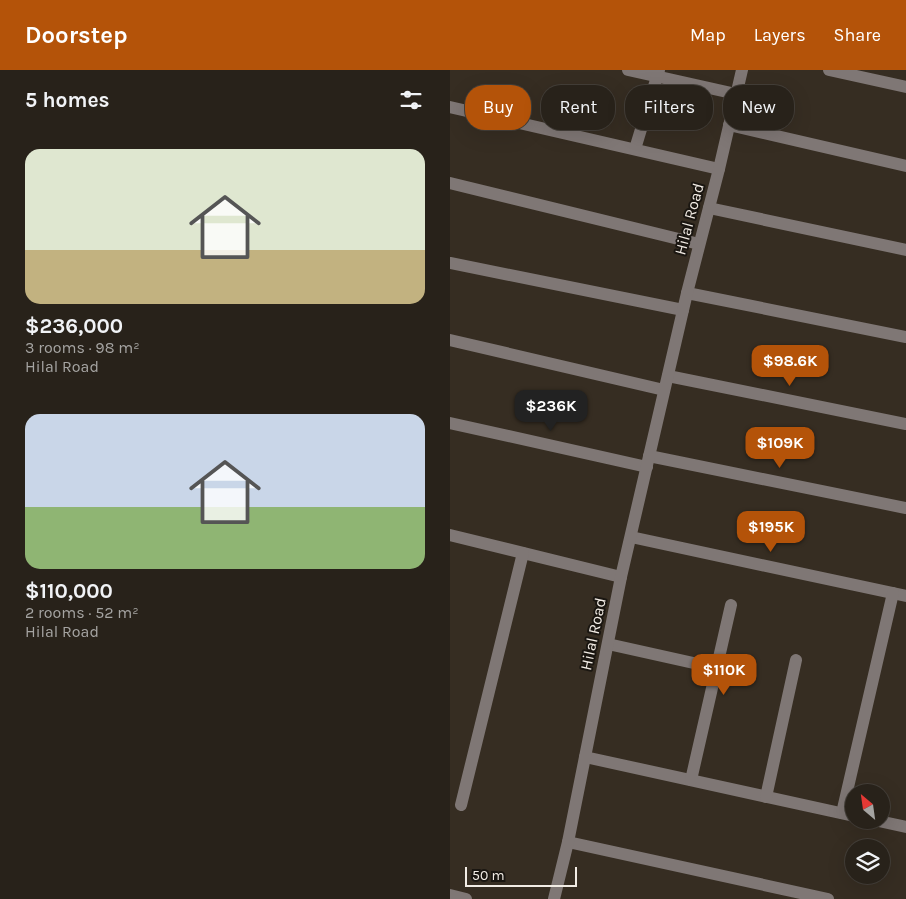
<!DOCTYPE html>
<meta charset="utf-8">
<style>
body{margin:0;font-family:Karla,sans-serif;background:#342f27;color:#f1f3f6;height:100vh;display:flex;flex-direction:column;font-size:19px;white-space:nowrap}
*{box-sizing:border-box;margin:0}
p{font-size:16px;color:#a5a4a2}
.icon{flex:none;width:28px;height:28px;fill:none;stroke:currentColor;stroke-width:2;stroke-linecap:round;stroke-linejoin:round}
.map{position:relative;flex:1;overflow:hidden}
.drawer{display:flex;flex-direction:column;background:#28221a;width:450px}
.drawer>*{flex:none}
.top-card{position:absolute;left:15px;top:15px;width:365px;height:45px;display:flex;gap:10px}
.needle{width:32px;rotate:331deg}
.fabs{position:absolute;left:395px;top:714px;display:grid;gap:10px}
.fabs a{display:grid;place-items:center;width:45px;height:45px;border-radius:50%;background:#28221a;box-shadow:0 5px 20px #0002,0 0 0 1px #443f39;font-size:25px}
.scale{position:absolute;left:15px;bottom:12px;width:112px;box-sizing:border-box;padding-left:5px;border:2px solid #f2ece5;border-top:0;font-size:14px;line-height:18px;white-space:nowrap;color:#f2ece5;-webkit-text-stroke:4px #1a1611;paint-order:stroke}
.price{position:absolute;translate:-50% -42px;padding:0 11px;border-radius:10px;background:#b45309;color:#fff;font-size:16px;line-height:32px;filter:drop-shadow(0 1px 2px #0008)}
.price::after{content:'';position:absolute;left:50%;top:30px;width:15px;height:11px;margin-left:-8px;background:inherit;clip-path:polygon(0 0,100% 0,50% 100%)}
.price.current{background:#222;color:#fff}
ul{padding:0;list-style:none}
li{display:grid;align-content:center;gap:10px;height:265px;padding:0 25px}
li span{display:grid;place-items:center;height:155px;border-radius:15px;color:#555}
li>.icon{margin-inline-start:auto}
span .icon{width:90px;height:90px;fill:#fffc;stroke-width:1}
li b{font-size:21px}
h2{display:flex;justify-content:space-between;align-items:center;height:60px;padding:0 25px;font-size:21px}
.chip{padding:0 18px;border-radius:20px;background:#28221a;box-shadow:0 5px 20px #0002,0 0 0 1px #443f39;font-size:18px;line-height:45px}
.chip.current{background:#b45309;color:#fff}
header{display:flex;align-items:center;gap:30px;box-sizing:border-box;height:70px;padding:0 25px;background:#b45309;color:#fff}
header strong{font-size:24px}
nav{display:flex;gap:28px;margin-inline-start:auto;font-size:18px}
main{display:flex;flex:1;min-height:0}
.map>svg:first-child{display:block}
</style>
<header>
<strong>Doorstep</strong>
<nav><a>Map</a><a>Layers</a><a>Share</a></nav>
</header>
<main>
<section class="drawer">
<h2>5 homes<svg class="icon" aria-label="filters" viewBox="0 0 24 24"><path d="M4 7h16M4 17h16"/><circle cx="9" cy="7" r="2"/><circle cx="15" cy="17" r="2"/></svg></h2>
<ul>
<li><span style="background:linear-gradient(#dfe7d0 65%,#c2b280 0)"><svg class="icon" aria-label="home" viewBox="0 0 24 24"><path d="M3 11l9-7 9 7M6 9v11h12V9"/></svg></span><div><b>$236,000</b><p>3 rooms · 98 m²</p><p>Hilal Road</p></div></li>
<li><span style="background:linear-gradient(#c9d6e8 60%,#8fb573 0)"><svg class="icon" aria-label="home" viewBox="0 0 24 24"><path d="M3 11l9-7 9 7M6 9v11h12V9"/></svg></span><div><b>$110,000</b><p>2 rooms · 52 m²</p><p>Hilal Road</p></div></li>
</ul>
</section>
<div class="map">
<svg width="456" height="829" viewBox="0 0 456 829">
<rect width="100%" height="100%" fill="#362d22"/>
<g fill="none" stroke-linecap="round" stroke-linejoin="round">
<g stroke="#7f7775" stroke-width="12">
<polyline points="178,0 286,24"/>
<polyline points="379,0 456,17"/>
<polyline points="0,37 269,99"/>
<polyline points="279,55 456,96"/>
<polyline points="185,79 209,0"/>
<polyline points="0,113 249,174"/>
<polyline points="259,138 456,180"/>
<polyline points="0,193 233,240"/>
<polyline points="237,223 456,267"/>
<polyline points="0,270 214,320"/>
<polyline points="218,306 456,354"/>
<polyline points="0,353 197,397"/>
<polyline points="199,386 456,438"/>
<polyline points="0,465 171,507"/>
<polyline points="181,467 456,526"/>
<polyline points="158,574 266,598"/>
<polyline points="135,687 404,746"/>
<polyline points="241,710 281,535"/>
<polyline points="316,727 346,590"/>
<polyline points="11,735 73,483"/>
<polyline points="392,743 443,523"/>
<polyline points="424,750 456,757"/>
<polyline points="118,772 378,829"/>
<polyline points="0,825 16,829"/>
<polyline points="104,829 118,772 171,507 237,223 269,99 292,0"/>
</g>
</g>
<g text-anchor="middle" dominant-baseline="central" stroke-width="4" stroke-linejoin="round" paint-order="stroke">
<g font-size="16" fill="#f2ece5" stroke="#1a1611">
<text transform="translate(239 149) rotate(-75)">Hilal Road</text>
<text transform="translate(143 564) rotate(-78)">Hilal Road</text>
</g>
</g>
</svg>
<div class="fabs">
<a><svg class="needle" viewBox="-14 -14 28 28"><path d="M0-13l5 13h-10z" fill="#e53935"/><path d="M0 13l5-13h-10z" fill="#a5a4a2"/></svg></a>
<a><svg class="icon" aria-label="layers" viewBox="0 0 24 24"><path d="M12 4l9 5-9 5-9-5zM3 14l9 5 9-5"/></svg></a>
</div>
<div class="scale">50 m</div>
<b class="price" style="left:340px;top:317px">$98.6K</b>
<b class="price current" style="left:101px;top:362px">$236K</b>
<b class="price" style="left:330px;top:399px">$109K</b>
<b class="price" style="left:321px;top:483px">$195K</b>
<b class="price" style="left:274px;top:626px">$110K</b>
<div class="top-card">
<a class="chip current">Buy</a>
<a class="chip">Rent</a>
<a class="chip">Filters</a>
<a class="chip">New</a>
</div>
</div>
</main>
